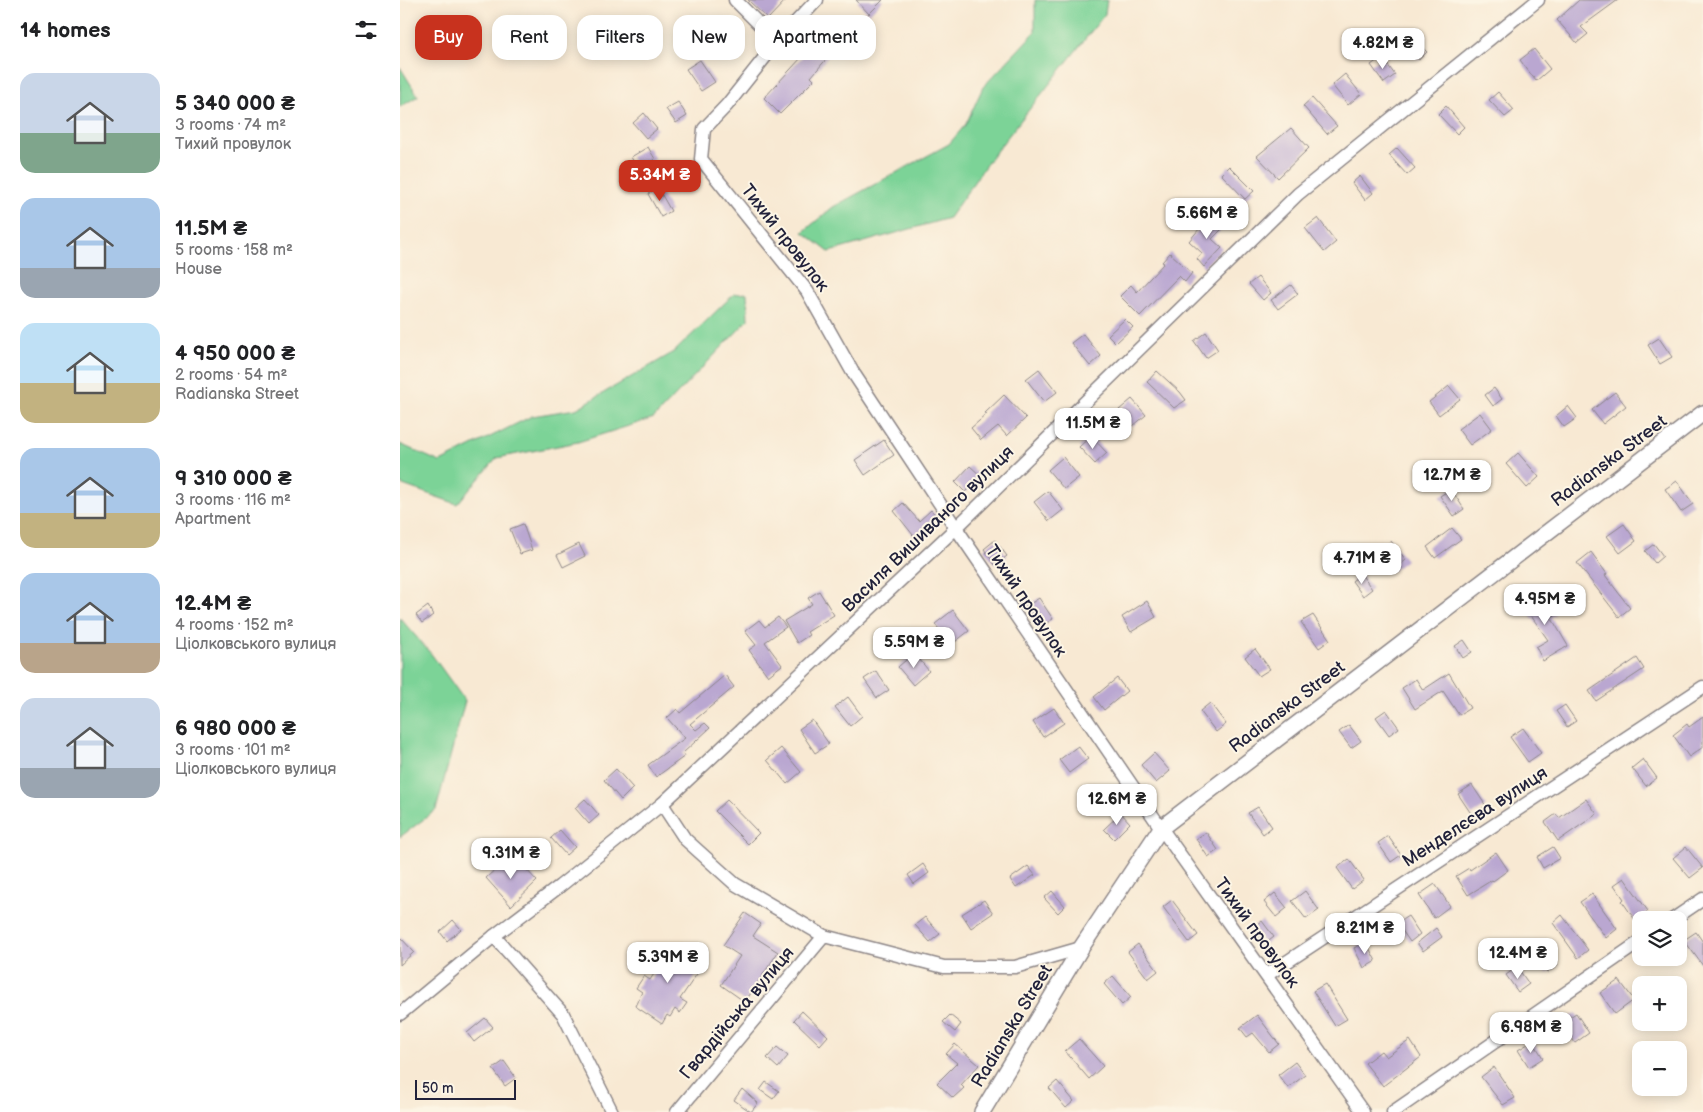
<!DOCTYPE html>
<meta charset="utf-8">
<style>
body{margin:0;font-family:"Balsamiq Sans",sans-serif;background:#f6f6f6;color:#202124;height:100vh;display:flex;flex-direction:column;font-size:19px;white-space:nowrap}
*{box-sizing:border-box;margin:0}
p{font-size:16px;color:#757577}
.icon{flex:none;width:28px;height:28px;fill:none;stroke:currentColor;stroke-width:2;stroke-linecap:round;stroke-linejoin:round}
.map{position:relative;flex:1;overflow:hidden}
.side{display:flex;flex-direction:column;background:#fff;width:400px}
.side>*{flex:none}
.top-card{position:absolute;left:15px;top:15px;width:475px;height:45px;display:flex;gap:10px}
.fabs{position:absolute;left:1232px;top:911px;display:grid;gap:10px}
.fabs a{display:grid;place-items:center;width:55px;height:55px;border-radius:10px;background:#fff;box-shadow:0 2px 12px #0003;font-size:25px}
.scale{position:absolute;left:15px;bottom:12px;width:101px;box-sizing:border-box;padding-left:5px;border:2px solid #22223b;border-top:0;font-size:14px;line-height:18px;white-space:nowrap;color:#22223b;-webkit-text-stroke:4px #fcf5e5;paint-order:stroke}
.price{position:absolute;translate:-50% -42px;padding:0 11px;border-radius:10px;background:#fff;color:#222;font-size:16px;line-height:32px;filter:drop-shadow(0 1px 2px #0008)}
.price::after{content:'';position:absolute;left:50%;top:30px;width:15px;height:11px;margin-left:-8px;background:inherit;clip-path:polygon(0 0,100% 0,50% 100%)}
.price.on{background:#c8321e;color:#fff}
ul{padding:0;list-style:none}
li{display:flex;align-items:center;gap:15px;height:125px;padding:0 20px}
li span{display:grid;place-items:center;flex:none;width:140px;height:100px;border-radius:15px;color:#555}
li>.icon{margin-inline-start:auto}
span .icon{width:60px;height:60px;fill:#fffc;stroke-width:1}
li b{font-size:21px}
h2{display:flex;justify-content:space-between;align-items:center;height:60px;padding:0 20px;font-size:21px}
.pill{padding:0 18px;border-radius:15px;background:#fff;box-shadow:0 2px 12px #0003;font-size:18px;line-height:45px}
.pill.on{background:#c8321e;color:#fff}
main{display:flex;flex:1;min-height:0}
.map>svg:first-child{display:block}
</style>
<main>
<section class="side">
<h2>14 homes<svg class="icon" aria-label="filters" viewBox="0 0 24 24"><path d="M4 7h16M4 17h16"/><circle cx="9" cy="7" r="2"/><circle cx="15" cy="17" r="2"/></svg></h2>
<ul>
<li><span style="background:linear-gradient(#c9d6e8 60%,#7fa58c 0)"><svg class="icon" aria-label="home" viewBox="0 0 24 24"><path d="M3 11l9-7 9 7M6 9v11h12V9"/></svg></span><div><b>5 340 000 ₴</b><p>3 rooms · 74 m²</p><p>Тихий провулок</p></div></li>
<li><span style="background:linear-gradient(#a9c7e8 70%,#9aa5b1 0)"><svg class="icon" aria-label="home" viewBox="0 0 24 24"><path d="M3 11l9-7 9 7M6 9v11h12V9"/></svg></span><div><b>11.5M ₴</b><p>5 rooms · 158 m²</p><p>House</p></div></li>
<li><span style="background:linear-gradient(#bfe0f5 60%,#c2b280 0)"><svg class="icon" aria-label="home" viewBox="0 0 24 24"><path d="M3 11l9-7 9 7M6 9v11h12V9"/></svg></span><div><b>4 950 000 ₴</b><p>2 rooms · 54 m²</p><p>Radianska Street</p></div></li>
<li><span style="background:linear-gradient(#a9c7e8 65%,#c2b280 0)"><svg class="icon" aria-label="home" viewBox="0 0 24 24"><path d="M3 11l9-7 9 7M6 9v11h12V9"/></svg></span><div><b>9 310 000 ₴</b><p>3 rooms · 116 m²</p><p>Apartment</p></div></li>
<li><span style="background:linear-gradient(#a9c7e8 70%,#b9a48a 0)"><svg class="icon" aria-label="home" viewBox="0 0 24 24"><path d="M3 11l9-7 9 7M6 9v11h12V9"/></svg></span><div><b>12.4M ₴</b><p>4 rooms · 152 m²</p><p>Ціолковського вулиця</p></div></li>
<li><span style="background:linear-gradient(#c9d6e8 70%,#9aa5b1 0)"><svg class="icon" aria-label="home" viewBox="0 0 24 24"><path d="M3 11l9-7 9 7M6 9v11h12V9"/></svg></span><div><b>6 980 000 ₴</b><p>3 rooms · 101 m²</p><p>Ціолковського вулиця</p></div></li>
</ul>
</section>
<div class="map">
<svg width="1303" height="1112" viewBox="0 0 1303 1112">
<rect width="100%" height="100%" fill="#fcf5e5"/>
<filter id="ink" filterUnits="userSpaceOnUse"><feTurbulence type="fractalNoise" baseFrequency=".02" numOctaves="2"/><feDisplacementMap in="SourceGraphic" scale="10" xChannelSelector="R" yChannelSelector="G"/><feConvolveMatrix kernelMatrix="1 2 1 2 8 2 1 2 1" color-interpolation-filters="sRGB"/></filter>
<filter id="wash" filterUnits="userSpaceOnUse"><feTurbulence type="fractalNoise" baseFrequency=".0096" numOctaves="4" result="noise"/><feDisplacementMap in="SourceGraphic" scale="20" xChannelSelector="R" yChannelSelector="G"/><feGaussianBlur stdDeviation="1.12" result="paint"/><feColorMatrix in="noise" values="0 0 0 0 0 0 0 0 0 0 0 0 0 0 0 0 0 1.4 0 .05"/><feComposite in="paint" operator="in"/></filter>
<g filter="url(#wash)">
<rect width="100%" height="100%" fill="#f8e9d3"/>
<g fill="#7cd397" stroke="#4f7a69">
<polygon points="635,0 707,0 705,14 590,159 549,218 429,252 403,232 433,207 549,144 566,124 583,87 635,32"/>
<polygon points="0,67 18,96 0,107"/>
<polygon points="347,293 348,320 254,418 178,442 97,458 57,504 0,484 0,444 40,462 132,416 176,409 274,352 334,294"/>
<polygon points="0,618 32,655 65,701 36,810 0,837"/>
</g>
<g id="blocks">
<g fill="#baa7d1">
<polygon points="348,0 386,0 368,19"/>
<polygon points="456,0 483,0 469,14"/>
<polygon points="1179,0 1218,0 1181,27 1188,34 1177,43 1157,20"/>
<polygon points="1011,36 1027,52 1019,60 1003,44"/>
<polygon points="415,43 429,56 411,77 414,80 380,114 364,98"/>
<polygon points="1134,49 1150,69 1136,81 1120,60"/>
<polygon points="982,57 995,75 984,83 971,65"/>
<polygon points="300,60 315,82 301,91 286,69"/>
<polygon points="945,74 961,94 948,105 932,85"/>
<polygon points="1098,92 1114,110 1105,117 1089,100"/>
<polygon points="912,98 937,126 927,134 903,106"/>
<polygon points="278,102 287,116 276,123 266,109"/>
<polygon points="1046,106 1064,127 1057,134 1038,114"/>
<polygon points="244,113 257,129 246,138 233,123"/>
<polygon points="891,128 909,148 878,178 857,156"/>
<polygon points="248,147 255,159 238,170 231,157"/>
<polygon points="997,148 1015,168 1007,175 989,155"/>
<polygon points="829,166 854,191 845,199 821,174"/>
<polygon points="960,176 973,193 965,200 952,183"/>
<polygon points="258,188 271,211 261,217 248,194"/>
<polygon points="811,215 824,227 812,239 822,248 804,267 797,259 802,253 789,241"/>
<polygon points="918,218 936,242 924,252 905,228"/>
<polygon points="770,253 792,273 785,282 779,276 740,316 720,296 731,285 737,292 764,263 762,262"/>
<polygon points="858,277 871,293 863,300 849,284"/>
<polygon points="891,285 898,294 878,309 871,300"/>
<polygon points="725,319 733,327 716,343 708,335"/>
<polygon points="806,332 818,350 806,358 794,341"/>
<polygon points="683,334 701,356 690,366 671,343"/>
<polygon points="1259,338 1272,357 1260,364 1248,345"/>
<polygon points="639,369 657,392 644,402 626,379"/>
<polygon points="757,371 780,392 786,400 774,408 747,382"/>
<polygon points="1049,386 1060,399 1039,415 1029,402"/>
<polygon points="1094,388 1102,399 1093,406 1085,395"/>
<polygon points="1215,392 1226,406 1203,424 1192,410"/>
<polygon points="604,395 626,418 607,436 598,426 581,440 571,428 587,414 585,413"/>
<polygon points="732,399 746,415 733,426 719,410"/>
<polygon points="1168,406 1177,418 1164,427 1156,416"/>
<polygon points="1080,413 1092,429 1070,445 1058,429"/>
<polygon points="691,436 707,453 695,464 679,447"/>
<polygon points="484,440 494,455 465,475 455,460"/>
<polygon points="1118,453 1139,477 1127,488 1106,464"/>
<polygon points="663,457 679,477 664,489 648,470"/>
<polygon points="570,466 581,476 565,492 555,482"/>
<polygon points="1277,481 1293,504 1281,512 1265,489"/>
<polygon points="1051,489 1064,509 1054,516 1040,496"/>
<polygon points="648,491 663,510 649,521 634,502"/>
<polygon points="503,503 519,521 531,510 540,520 517,540 494,511"/>
<polygon points="123,524 132,550 120,554 110,529"/>
<polygon points="1224,524 1236,541 1220,553 1207,536"/>
<polygon points="1052,528 1061,539 1035,558 1027,547"/>
<polygon points="595,540 607,556 595,565 584,549"/>
<polygon points="991,541 1006,560 993,571 978,551"/>
<polygon points="179,544 185,556 163,567 157,555"/>
<polygon points="1254,544 1263,556 1255,563 1245,551"/>
<polygon points="1191,552 1207,574 1205,575 1230,608 1219,617 1177,563"/>
<polygon points="961,574 972,589 963,596 952,581"/>
<polygon points="419,591 434,615 407,632 409,635 397,643 384,621 412,604 408,598"/>
<polygon points="1138,591 1155,615 1151,617 1168,646 1143,661 1136,647 1148,640 1122,603"/>
<polygon points="639,598 653,619 640,627 627,606"/>
<polygon points="747,601 756,617 731,632 722,617"/>
<polygon points="28,606 33,615 22,623 16,615"/>
<polygon points="553,610 569,631 551,645 535,624"/>
<polygon points="913,615 930,640 919,648 901,622"/>
<polygon points="378,617 386,627 365,642 382,665 368,676 349,650 356,645 345,631 359,620 365,627"/>
<polygon points="1064,640 1072,652 1063,658 1055,646"/>
<polygon points="855,649 870,669 859,676 845,657"/>
<polygon points="514,653 529,671 513,685 498,667"/>
<polygon points="1237,658 1244,669 1196,701 1189,691"/>
<polygon points="476,671 489,690 477,698 464,679"/>
<polygon points="1049,673 1070,708 1059,715 1043,691 1015,709 1002,688 1016,679 1023,690"/>
<polygon points="325,675 334,687 290,724 296,730 305,723 310,728 283,753 285,756 256,777 248,765 285,738 267,718 277,709 280,713"/>
<polygon points="717,678 727,691 704,710 694,697"/>
<polygon points="448,697 462,716 450,726 435,707"/>
<polygon points="810,703 826,724 816,732 800,711"/>
<polygon points="1165,705 1176,721 1167,727 1156,711"/>
<polygon points="654,708 664,723 643,737 633,722"/>
<polygon points="986,710 999,728 989,735 976,717"/>
<polygon points="1303,717 1303,747 1289,757 1273,735 1287,724 1289,727"/>
<polygon points="412,720 429,744 415,753 399,729"/>
<polygon points="949,725 961,741 951,748 939,732"/>
<polygon points="1123,728 1141,753 1128,762 1110,737"/>
<polygon points="678,746 688,759 669,773 659,760"/>
<polygon points="381,748 401,772 387,784 367,760"/>
<polygon points="754,753 770,771 756,783 741,765"/>
<polygon points="1243,759 1257,778 1246,786 1232,768"/>
<polygon points="216,769 233,788 221,800 204,780"/>
<polygon points="1072,785 1086,806 1072,815 1058,794"/>
<polygon points="185,799 199,815 189,824 175,808"/>
<polygon points="1186,799 1197,814 1158,841 1145,822 1156,814 1159,818"/>
<polygon points="327,800 359,833 348,844 315,811"/>
<polygon points="858,807 872,827 863,834 848,813"/>
<polygon points="721,813 730,823 714,839 704,829"/>
<polygon points="160,830 175,847 166,855 151,838"/>
<polygon points="806,832 818,850 808,857 796,839"/>
<polygon points="988,836 1001,855 991,862 978,843"/>
<polygon points="1153,847 1160,858 1143,868 1137,857"/>
<polygon points="1286,847 1303,868 1290,878 1273,858"/>
<polygon points="1096,852 1108,870 1093,881 1092,880 1068,895 1056,876 1069,868 1070,870"/>
<polygon points="112,854 137,881 111,906 86,878"/>
<polygon points="949,859 964,880 952,889 937,868"/>
<polygon points="523,864 529,873 514,884 508,875"/>
<polygon points="628,866 635,875 616,888 610,879"/>
<polygon points="1224,878 1248,911 1235,920 1222,901 1224,899 1214,885"/>
<polygon points="1035,884 1050,906 1034,918 1019,895"/>
<polygon points="652,891 665,906 658,913 644,898"/>
<polygon points="905,891 919,910 906,919 892,901"/>
<polygon points="875,893 887,908 876,917 864,902"/>
<polygon points="1192,894 1217,929 1206,938 1180,902"/>
<polygon points="584,900 593,913 571,928 562,914"/>
<polygon points="772,900 798,935 789,942 763,907"/>
<polygon points="345,913 361,924 353,936 378,952 345,1002 321,985 340,956 323,945"/>
<polygon points="1162,915 1188,950 1178,958 1153,923"/>
<polygon points="1008,916 1020,934 1010,942 997,923"/>
<polygon points="525,917 540,934 530,942 515,925"/>
<polygon points="53,920 61,929 47,941 40,932"/>
<polygon points="862,921 874,937 865,944 853,928"/>
<polygon points="1036,928 1042,937 1023,951 1017,943"/>
<polygon points="1296,932 1303,942 1303,966 1284,940"/>
<polygon points="0,937 14,952 0,965"/>
<polygon points="966,942 976,961 964,968 954,948"/>
<polygon points="281,944 298,955 294,960 303,965 280,999 287,1003 280,1013 275,1009 270,1017 267,1015 262,1024 235,1006 242,992 236,988 244,976 250,980 272,946 278,950"/>
<polygon points="738,944 758,971 748,979 728,952"/>
<polygon points="1146,948 1158,965 1147,973 1135,956"/>
<polygon points="1117,967 1129,984 1118,992 1106,975"/>
<polygon points="713,976 731,997 722,1005 704,984"/>
<polygon points="1219,980 1234,1000 1215,1014 1200,993"/>
<polygon points="925,984 947,1019 935,1026 913,991"/>
<polygon points="402,1011 428,1036 420,1045 394,1020"/>
<polygon points="1176,1013 1189,1033 1175,1043 1162,1022"/>
<polygon points="550,1015 561,1024 555,1032 543,1022"/>
<polygon points="857,1015 879,1044 869,1052 853,1033 847,1037 840,1028"/>
<polygon points="85,1018 93,1027 74,1042 67,1033"/>
<polygon points="679,1039 703,1066 689,1079 665,1051"/>
<polygon points="1010,1040 1021,1057 983,1086 965,1063 981,1051 986,1057"/>
<polygon points="1133,1041 1143,1058 1129,1067 1118,1050"/>
<polygon points="555,1044 579,1065 561,1085 564,1088 553,1098 537,1083 557,1063 546,1054"/>
<polygon points="377,1047 388,1056 378,1068 367,1058"/>
<polygon points="104,1061 116,1078 105,1086 93,1069"/>
<polygon points="895,1062 905,1075 888,1088 878,1075"/>
<polygon points="1094,1067 1115,1098 1103,1105 1081,1077"/>
<polygon points="657,1081 674,1101 666,1108 649,1088"/>
<polygon points="366,1082 379,1091 373,1099 360,1090"/>
<polygon points="342,1089 358,1103 351,1112 334,1100"/>
</g>
</g>
</g>
<g filter="url(#ink)">
<use href="#blocks" fill-opacity="0" stroke="#8d8687" stroke-width="1"/>
<g fill="none" stroke-linecap="round" stroke-linejoin="round">
<g stroke="#8d8687" stroke-width="15">
<g id="minor">
<polyline points="335,0 377,42"/>
<polyline points="417,0 377,42 327,105 304,129 301,159 407,291 452,371 556,528 761,828 963,1112"/>
<polyline points="262,804 285,839 335,884 424,936 544,967 615,967 681,948"/>
<polyline points="1272,920 1303,899"/>
<polyline points="94,936 163,1014 212,1112"/>
<polyline points="867,975 1303,687"/>
<polyline points="0,1014 94,936 160,886 262,804 556,528 898,194 1138,0"/>
<polyline points="277,1112 424,936"/>
<polyline points="993,1112 1241,941"/>
</g>
</g>
<g stroke="#8d8687" stroke-width="18">
<polyline id="tertiary" points="582,1112 681,948 761,828 1303,413"/>
</g>
<use href="#minor" stroke="#fff" stroke-width="12"/>
<use href="#tertiary" stroke="#fff" stroke-width="15"/>
</g>
</g>
<g text-anchor="middle" dominant-baseline="central" stroke-width="4" stroke-linejoin="round" paint-order="stroke">
<g font-size="18" fill="#22223b" stroke="#fcf5e5">
<text transform="translate(385 238) rotate(52)">Тихий провулок</text>
<text transform="translate(1209 461) rotate(-37)">Radianska Street</text>
<text transform="translate(528 529) rotate(-44)">Василя Вишиваного вулиця</text>
<text transform="translate(626 601) rotate(56)">Тихий провулок</text>
<text transform="translate(887 707) rotate(-37)">Radianska Street</text>
<text transform="translate(1075 817) rotate(-33)">Менделєєва вулиця</text>
<text transform="translate(857 933) rotate(54)">Тихий провулок</text>
<text transform="translate(337 1013) rotate(-50)">Гвардійська вулиця</text>
<text transform="translate(612 1026) rotate(-59)">Radianska Street</text>
</g>
</g>
</svg>
<div class="fabs">
<a><svg class="icon" aria-label="layers" viewBox="0 0 24 24"><path d="M12 4l9 5-9 5-9-5zM3 14l9 5 9-5"/></svg></a>
<a>+</a>
<a>−</a>
</div>
<div class="scale">50 m</div>
<b class="price" style="left:983px;top:70px">4.82M ₴</b>
<b class="price on" style="left:260px;top:202px">5.34M ₴</b>
<b class="price" style="left:807px;top:240px">5.66M ₴</b>
<b class="price" style="left:693px;top:450px">11.5M ₴</b>
<b class="price" style="left:1052px;top:502px">12.7M ₴</b>
<b class="price" style="left:962px;top:585px">4.71M ₴</b>
<b class="price" style="left:1145px;top:626px">4.95M ₴</b>
<b class="price" style="left:514px;top:669px">5.59M ₴</b>
<b class="price" style="left:717px;top:826px">12.6M ₴</b>
<b class="price" style="left:111px;top:880px">9.31M ₴</b>
<b class="price" style="left:965px;top:955px">8.21M ₴</b>
<b class="price" style="left:1118px;top:980px">12.4M ₴</b>
<b class="price" style="left:268px;top:984px">5.39M ₴</b>
<b class="price" style="left:1131px;top:1054px">6.98M ₴</b>
<div class="top-card">
<a class="pill on">Buy</a>
<a class="pill">Rent</a>
<a class="pill">Filters</a>
<a class="pill">New</a>
<a class="pill">Apartment</a>
</div>
</div>
</main>
